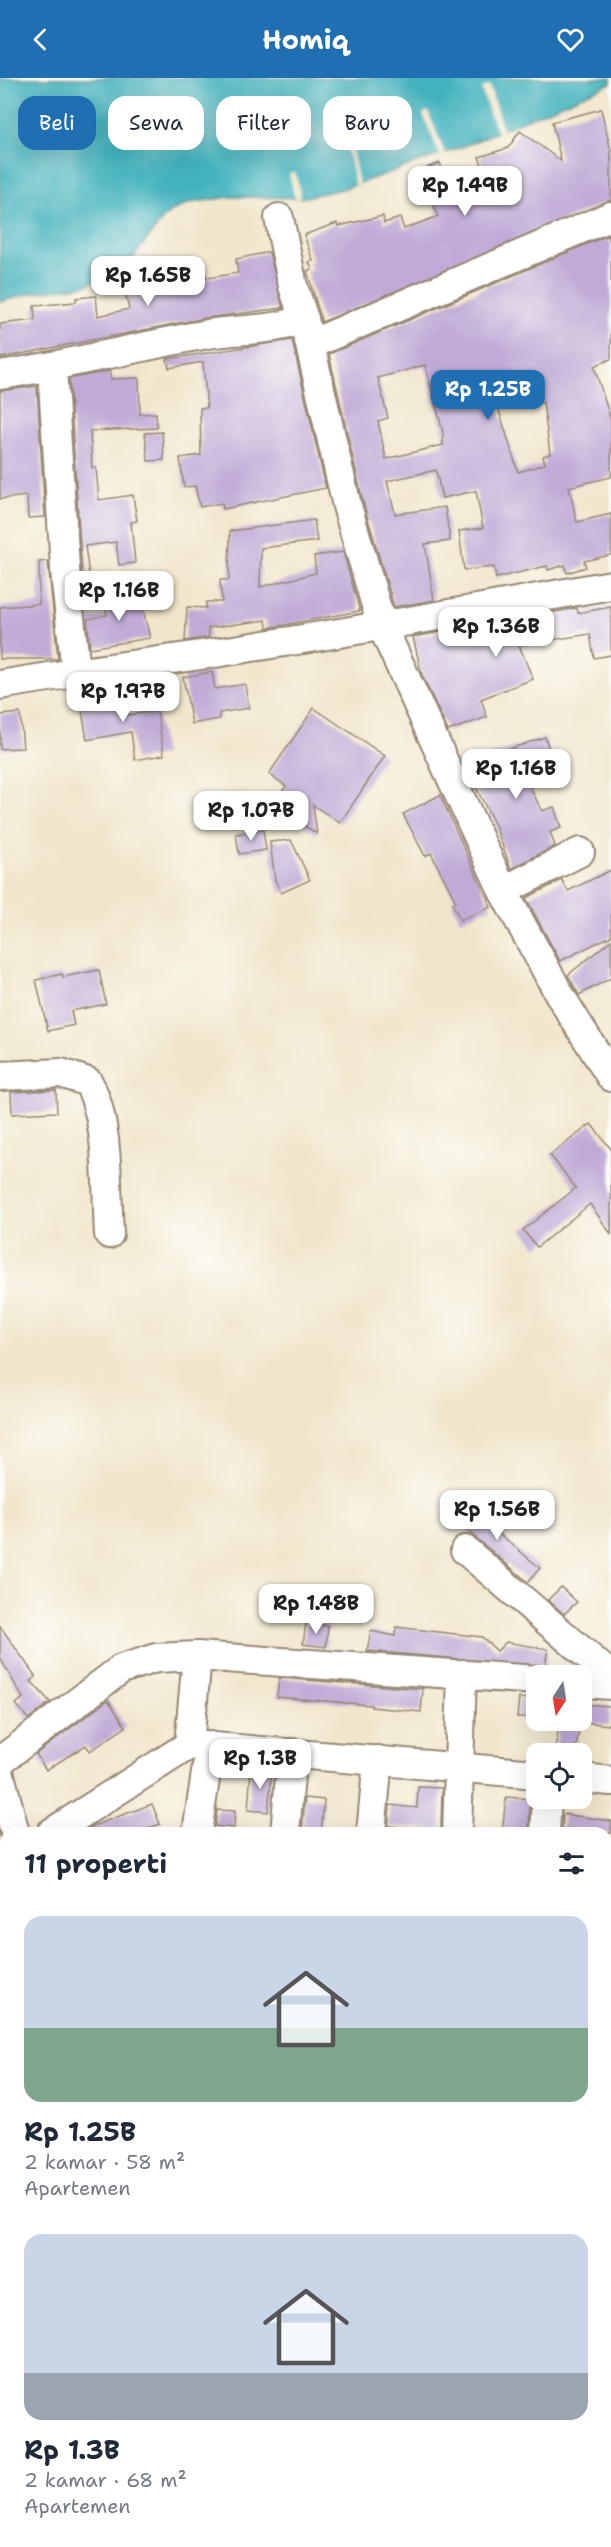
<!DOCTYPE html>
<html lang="id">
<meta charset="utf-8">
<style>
body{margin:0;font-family:"Shantell Sans",sans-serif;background:#f6f6f7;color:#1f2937;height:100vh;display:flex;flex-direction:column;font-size:22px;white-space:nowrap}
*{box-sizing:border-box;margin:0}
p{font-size:20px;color:#747a83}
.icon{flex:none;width:33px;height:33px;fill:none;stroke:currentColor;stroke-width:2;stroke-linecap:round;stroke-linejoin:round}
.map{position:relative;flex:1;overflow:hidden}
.side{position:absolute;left:0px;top:1749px;width:612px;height:720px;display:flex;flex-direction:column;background:#fff;border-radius:18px 18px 0 0;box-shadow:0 6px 24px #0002}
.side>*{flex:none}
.guide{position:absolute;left:18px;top:18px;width:576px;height:54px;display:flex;gap:12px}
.needle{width:39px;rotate:192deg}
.controls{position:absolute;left:526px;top:1587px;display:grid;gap:12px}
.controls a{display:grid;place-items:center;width:66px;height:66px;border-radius:12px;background:#fff;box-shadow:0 6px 24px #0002;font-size:30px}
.price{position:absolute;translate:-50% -51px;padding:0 14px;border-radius:12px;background:#fff;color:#222;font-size:20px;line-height:39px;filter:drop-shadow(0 2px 3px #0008)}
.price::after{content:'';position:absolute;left:50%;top:36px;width:18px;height:14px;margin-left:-9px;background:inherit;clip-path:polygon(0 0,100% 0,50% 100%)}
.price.selected{background:#1f6fb2;color:#fff}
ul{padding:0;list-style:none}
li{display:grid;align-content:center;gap:12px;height:318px;padding:0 24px}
li span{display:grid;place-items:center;height:186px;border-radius:18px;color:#555}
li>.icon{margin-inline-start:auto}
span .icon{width:108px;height:108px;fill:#fffc;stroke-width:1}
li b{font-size:26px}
h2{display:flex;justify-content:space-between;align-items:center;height:72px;padding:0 24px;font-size:26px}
.chip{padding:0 21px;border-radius:18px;background:#fff;box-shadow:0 6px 24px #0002;font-size:21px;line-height:54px}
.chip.selected{background:#1f6fb2;color:#fff}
header{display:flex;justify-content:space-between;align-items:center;height:78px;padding:0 24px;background:#1f6fb2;color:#fff;font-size:27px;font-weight:700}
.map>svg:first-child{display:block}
</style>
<header><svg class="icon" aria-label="back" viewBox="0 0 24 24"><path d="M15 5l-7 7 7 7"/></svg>Homiq<svg class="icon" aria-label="heart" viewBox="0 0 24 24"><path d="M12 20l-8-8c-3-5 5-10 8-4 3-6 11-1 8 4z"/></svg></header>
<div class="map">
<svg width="611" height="2469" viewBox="0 0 611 2469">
<rect width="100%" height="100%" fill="#fdfcf7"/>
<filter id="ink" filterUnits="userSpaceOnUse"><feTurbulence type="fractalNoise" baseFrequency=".0167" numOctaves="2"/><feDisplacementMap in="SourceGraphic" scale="12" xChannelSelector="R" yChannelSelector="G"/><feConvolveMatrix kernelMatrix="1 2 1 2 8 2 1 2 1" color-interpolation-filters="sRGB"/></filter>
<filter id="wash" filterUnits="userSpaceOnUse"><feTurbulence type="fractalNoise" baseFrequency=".008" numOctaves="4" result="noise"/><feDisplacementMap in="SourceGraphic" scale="24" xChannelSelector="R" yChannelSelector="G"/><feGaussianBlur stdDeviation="1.35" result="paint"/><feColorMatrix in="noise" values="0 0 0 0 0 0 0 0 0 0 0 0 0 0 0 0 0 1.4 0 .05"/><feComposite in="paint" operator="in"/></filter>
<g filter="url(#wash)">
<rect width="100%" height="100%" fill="#f1e6cb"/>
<polygon fill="#43b2bd" stroke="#3f6e6e" stroke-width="1.5" points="0,0 611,0 611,5 462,69 343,111 301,120 230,119 190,125 172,133 163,141 129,185 86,207 33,215 0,224"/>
<g fill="#f1e6cb">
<polygon points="489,7 503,53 497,55 481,11"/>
<polygon points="428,33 445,76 440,78 423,36"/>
<polygon points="350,64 359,106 355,107 346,66"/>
<polygon points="295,94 301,120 295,121 289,95"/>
</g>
<g id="blocks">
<g fill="#c0abd7" fill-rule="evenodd">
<polygon points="601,31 611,73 611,122 322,244 307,193 312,191 309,184 313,183 304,157 337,145 338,148 383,138 384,145 400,140 404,151 438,138 433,124 436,123 424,91 440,85 450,111 485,95 479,79 508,70 520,53 561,83 552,44"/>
<path d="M 608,157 L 611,167 L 611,281 L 594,288 L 611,343 L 611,399 L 569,409 L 577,444 L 611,436 L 611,477 L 584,483 L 586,489 L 567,495 L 565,487 L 548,492 L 547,488 L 496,500 L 494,489 L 464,492 L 459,453 L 483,450 L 476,413 L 442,420 L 436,392 L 387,403 L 395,436 L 445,429 L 450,463 L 425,466 L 434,522 L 394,529 L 363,424 L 329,276 ZM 425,287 L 443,354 L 443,367 L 386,381 L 378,343 L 388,340 L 378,300 ZM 535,319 L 537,326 L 543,324 L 550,376 L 543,378 L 545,386 L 518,394 L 498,329 Z"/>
<polygon points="269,174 283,230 205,240 0,280 0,246 35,242 34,228 76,224 76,220 96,218 98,238 129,231 121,198 135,195 135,192 166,185 171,204 206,197 207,200 238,195 236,181"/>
<polygon points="292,262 326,410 223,431 222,425 200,429 195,408 184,409 180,380 201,377 200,330 207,330 203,284 169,290 167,281"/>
<polygon points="109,293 111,301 139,300 140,336 156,335 157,350 90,353 92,390 96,390 99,422 133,417 137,443 131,444 135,485 119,487 116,464 85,468 89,497 82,498 69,301"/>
<polygon points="37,308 45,439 28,440 27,418 0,421 0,313"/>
<polygon points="162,354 164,382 148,383 145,355"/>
<polygon points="314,442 317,463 261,470 260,509 316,495 314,478 343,474 360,533 267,550 266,542 208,550 209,559 185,563 187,529 206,530 206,524 222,524 220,502 229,502 230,453"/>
<polygon points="48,483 58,581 0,581 0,529 39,526 39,484"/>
<polygon points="139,515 150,560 90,570 87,541 107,537 104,521"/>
<polygon points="611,529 611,577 594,580 590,556 519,567 533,601 481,621 487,639 448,653 422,597 413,559 577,530 578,535"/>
<polygon points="212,594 215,611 245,606 249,630 219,635 220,641 192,646 183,599"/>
<polygon points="122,605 128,637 157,633 164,677 135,682 131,654 87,662 81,627 108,622 105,607"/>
<polygon points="314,630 385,678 340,745 313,727 317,756 273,727 286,708 269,696"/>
<polygon points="20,635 23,670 0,671 0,637"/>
<polygon points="545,659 553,683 522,693 542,733 554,729 561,750 550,754 555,768 511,791 495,747 464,686"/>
<polygon points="440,717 491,829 460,842 452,825 456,824 431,775 425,778 403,736"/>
<polygon points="263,752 266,772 239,776 236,756"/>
<polygon points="291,762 310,802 281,815 275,802 270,764"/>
<polygon points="611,792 611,858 560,883 526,820 562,802 568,813"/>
<polygon points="611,862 611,900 579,917 568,897"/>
<polygon points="99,892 106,926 71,933 74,947 48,953 36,902 62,896 63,899"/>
<polygon points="56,1012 57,1034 12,1036 11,1014"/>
<polygon points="591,1046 611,1071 611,1156 590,1126 537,1169 523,1152 576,1110 550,1077"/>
<polygon points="478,1423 497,1440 490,1448 540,1490 528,1504 458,1445"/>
<polygon points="561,1509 577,1524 564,1536 548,1522"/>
<polygon points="306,1545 328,1548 326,1569 303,1566"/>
<polygon points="0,1548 36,1599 31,1603 50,1624 28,1641 16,1626 23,1620 0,1580"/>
<polygon points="396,1549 482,1559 497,1573 506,1564 548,1571 545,1588 367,1573 371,1553 395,1558"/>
<polygon points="279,1600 423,1611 421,1634 371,1629 371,1627 277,1619"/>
<polygon points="519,1620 537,1622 537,1640 517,1639"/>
<polygon points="108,1622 126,1649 90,1673 86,1667 46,1692 36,1676"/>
<polygon points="582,1626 610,1628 609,1647 582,1644"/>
<polygon points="560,1642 581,1642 575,1676 554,1676"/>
<polygon points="251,1691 272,1693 268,1734 248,1732"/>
<polygon points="418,1709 442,1710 441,1752 388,1748 390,1727 417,1730"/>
<polygon points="506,1719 530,1721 529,1755 502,1755"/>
<polygon points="305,1720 324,1722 321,1755 302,1755"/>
<polygon points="152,1726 160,1746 136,1755 82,1755 93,1748"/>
<polygon points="217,1732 235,1733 234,1750 215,1748"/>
<polygon points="563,1736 611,1743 611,1755 562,1755"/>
</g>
</g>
</g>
<g filter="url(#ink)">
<use href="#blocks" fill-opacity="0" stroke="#968874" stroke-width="1.5"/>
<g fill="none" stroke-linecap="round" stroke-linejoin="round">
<g stroke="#968874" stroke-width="32">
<g id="minor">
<polyline points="279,140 293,208 304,241"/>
<polyline points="311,266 611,138"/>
<polyline points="52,290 66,505 76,593"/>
<path d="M 0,297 C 70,287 139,268 208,256 C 239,251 275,253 304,241 L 347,428 L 382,548 L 503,813 L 561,919 L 611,999"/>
<path d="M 0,607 C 84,592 168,583 252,569 C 372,551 491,528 611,507"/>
<polyline points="503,813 580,774"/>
<path d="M 0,998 L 61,995 L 88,1004 C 110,1044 106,1111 109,1156"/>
<polyline points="465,1472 611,1598"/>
<polyline points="582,1605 611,1607"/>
<polyline points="189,1667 197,1578 537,1602"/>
<polyline points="0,1683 121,1591 156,1580 197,1578"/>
<polyline points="0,1697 15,1755"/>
<polyline points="582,1700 611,1703"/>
<polyline points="51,1755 189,1667 537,1696"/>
<polyline points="197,1755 210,1668"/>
<polyline points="285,1755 292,1675"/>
<polyline points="371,1755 378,1682"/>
<polyline points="457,1755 462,1596"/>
<polyline points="545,1755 547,1720"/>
<polyline points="606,1832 611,1827"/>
<polyline points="606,1978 611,1973"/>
<polyline points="606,2064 611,2072"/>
<polyline points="606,2179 611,2181"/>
<polyline points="606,2299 611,2301"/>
<polyline points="606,2415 611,2417"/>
<polyline points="256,2463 259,2469"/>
<polyline points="457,2463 470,2469"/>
<polyline points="393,2469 396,2463"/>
</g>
</g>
<use href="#minor" stroke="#fff" stroke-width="28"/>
</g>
</g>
</svg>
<div class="controls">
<a><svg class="needle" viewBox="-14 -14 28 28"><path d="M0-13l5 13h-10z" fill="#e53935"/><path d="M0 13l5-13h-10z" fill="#747a83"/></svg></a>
<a><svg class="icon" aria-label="locate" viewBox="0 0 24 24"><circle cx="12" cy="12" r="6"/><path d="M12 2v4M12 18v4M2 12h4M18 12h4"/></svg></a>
</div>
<b class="price" style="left:465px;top:139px">Rp 1.49B</b>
<b class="price" style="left:148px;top:229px">Rp 1.65B</b>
<b class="price selected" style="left:488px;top:343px">Rp 1.25B</b>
<b class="price" style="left:119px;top:544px">Rp 1.16B</b>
<b class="price" style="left:496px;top:580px">Rp 1.36B</b>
<b class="price" style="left:123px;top:645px">Rp 1.97B</b>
<b class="price" style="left:516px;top:722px">Rp 1.16B</b>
<b class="price" style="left:251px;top:764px">Rp 1.07B</b>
<b class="price" style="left:497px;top:1463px">Rp 1.56B</b>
<b class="price" style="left:316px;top:1557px">Rp 1.48B</b>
<b class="price" style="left:260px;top:1712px">Rp 1.3B</b>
<div class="guide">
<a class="chip selected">Beli</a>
<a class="chip">Sewa</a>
<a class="chip">Filter</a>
<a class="chip">Baru</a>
</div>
<section class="side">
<h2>11 properti<svg class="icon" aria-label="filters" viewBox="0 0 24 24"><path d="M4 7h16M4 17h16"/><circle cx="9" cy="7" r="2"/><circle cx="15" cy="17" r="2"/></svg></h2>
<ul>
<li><span style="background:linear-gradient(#c9d6e8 60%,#7fa58c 0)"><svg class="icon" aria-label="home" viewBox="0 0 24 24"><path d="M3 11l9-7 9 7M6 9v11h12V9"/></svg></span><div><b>Rp 1.25B</b><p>2 kamar · 58 m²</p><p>Apartemen</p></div></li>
<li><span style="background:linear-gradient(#c9d6e8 75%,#9aa5b1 0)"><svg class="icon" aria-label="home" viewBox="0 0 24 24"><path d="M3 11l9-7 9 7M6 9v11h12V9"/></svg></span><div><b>Rp 1.3B</b><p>2 kamar · 68 m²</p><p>Apartemen</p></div></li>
</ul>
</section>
</div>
